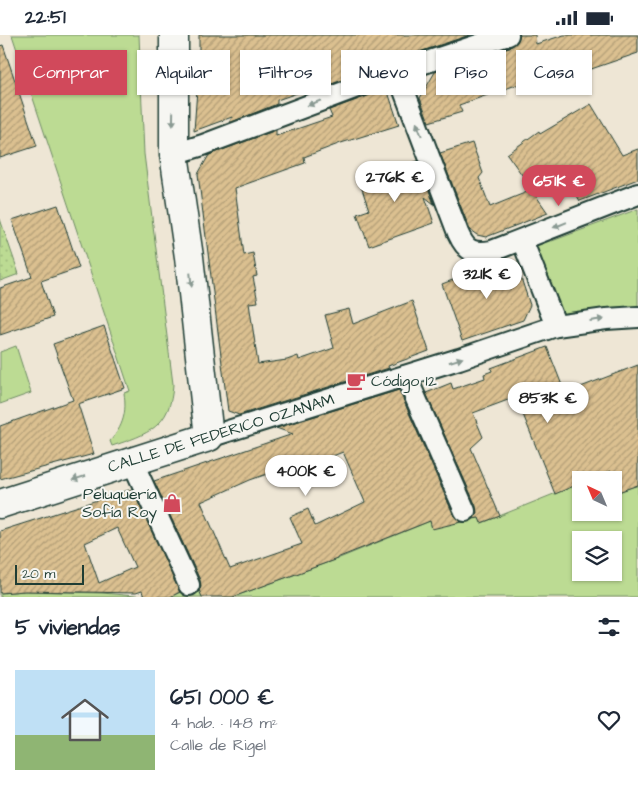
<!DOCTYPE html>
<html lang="es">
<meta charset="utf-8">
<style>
body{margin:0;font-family:"Architects Daughter",sans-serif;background:#f6f6f7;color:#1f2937;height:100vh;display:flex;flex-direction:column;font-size:19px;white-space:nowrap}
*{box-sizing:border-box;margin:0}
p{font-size:16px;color:#747a83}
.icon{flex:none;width:28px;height:28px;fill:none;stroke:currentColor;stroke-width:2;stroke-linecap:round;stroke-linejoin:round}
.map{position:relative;height:562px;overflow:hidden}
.side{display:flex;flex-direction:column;background:#fff;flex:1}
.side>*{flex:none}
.top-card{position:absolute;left:15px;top:15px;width:609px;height:45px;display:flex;gap:10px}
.needle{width:32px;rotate:316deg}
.buttons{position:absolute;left:572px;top:436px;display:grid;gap:10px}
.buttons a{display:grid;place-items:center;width:50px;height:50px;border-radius:0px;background:#fff;box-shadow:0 1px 4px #0004;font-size:25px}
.scale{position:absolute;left:15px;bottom:12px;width:69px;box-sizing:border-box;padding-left:5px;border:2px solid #1f3d34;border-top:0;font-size:14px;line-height:18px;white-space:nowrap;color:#1f3d34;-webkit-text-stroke:4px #f6f6f2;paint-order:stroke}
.price{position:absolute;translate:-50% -42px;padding:0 11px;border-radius:18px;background:#fff;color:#222;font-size:16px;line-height:32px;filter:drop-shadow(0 1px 2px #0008)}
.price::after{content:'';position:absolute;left:50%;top:30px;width:15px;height:11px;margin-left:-8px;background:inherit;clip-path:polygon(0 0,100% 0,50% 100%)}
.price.active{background:#d1495b;color:#fff}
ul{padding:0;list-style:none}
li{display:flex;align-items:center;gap:15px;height:125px;padding:0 15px}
li span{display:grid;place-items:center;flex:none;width:140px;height:100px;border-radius:0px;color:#555}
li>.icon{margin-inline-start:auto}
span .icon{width:60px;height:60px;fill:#fffc;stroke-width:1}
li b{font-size:21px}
h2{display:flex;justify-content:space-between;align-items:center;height:60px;padding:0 15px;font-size:21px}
.chip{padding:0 18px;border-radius:0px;background:#fff;box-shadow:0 1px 4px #0004;font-size:18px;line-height:45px}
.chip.active{background:#d1495b;color:#fff}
.status{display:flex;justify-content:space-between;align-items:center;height:35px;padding:0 25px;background:#fff;direction:ltr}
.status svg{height:14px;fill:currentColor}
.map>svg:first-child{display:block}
</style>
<div class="status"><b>22:51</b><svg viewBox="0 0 49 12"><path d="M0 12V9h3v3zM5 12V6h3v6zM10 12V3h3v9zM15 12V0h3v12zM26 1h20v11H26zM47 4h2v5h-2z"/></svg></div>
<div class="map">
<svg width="638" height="562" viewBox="0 0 638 562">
<defs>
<pattern id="grass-dots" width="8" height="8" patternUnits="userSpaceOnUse" patternTransform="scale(1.25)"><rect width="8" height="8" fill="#bcdb93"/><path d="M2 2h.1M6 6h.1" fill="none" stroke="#a1bd7f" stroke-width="1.8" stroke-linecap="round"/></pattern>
<pattern id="building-hatch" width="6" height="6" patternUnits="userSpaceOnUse" patternTransform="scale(1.25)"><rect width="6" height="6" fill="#dbc090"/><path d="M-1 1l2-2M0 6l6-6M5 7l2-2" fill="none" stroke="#b19d76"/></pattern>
</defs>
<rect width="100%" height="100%" fill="#eee6d5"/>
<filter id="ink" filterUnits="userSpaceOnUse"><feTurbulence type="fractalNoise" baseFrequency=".02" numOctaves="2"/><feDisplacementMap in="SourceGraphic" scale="10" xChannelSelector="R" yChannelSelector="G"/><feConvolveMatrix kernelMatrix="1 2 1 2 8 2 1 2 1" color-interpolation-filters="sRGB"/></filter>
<g filter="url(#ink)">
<polygon fill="url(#grass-dots)" stroke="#6e8c64" points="0,184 19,239 0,246"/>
<g fill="#bcdb93" stroke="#6e8c64" fill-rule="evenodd">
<path d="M 12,0 L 139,0 L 144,119 L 173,349 C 171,392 148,399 112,411 L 110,406 C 123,392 127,377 124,358 L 130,356 Z"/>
<polygon points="638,174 638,277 570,281 561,277 534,211 545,202 552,206"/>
<polygon points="16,311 31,358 0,369 0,317"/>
<path d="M 605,421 L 618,457 L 638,450 L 638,562 L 233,562 L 337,524 L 430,486 L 457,488 L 478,481 L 482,488 L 581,448 L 581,478 L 614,478 L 614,445 L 589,445 L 596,442 ZM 581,505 L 614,505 L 614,538 L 581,538 Z"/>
<polygon points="197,549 202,562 170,562"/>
<polygon points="25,556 102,558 146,562 0,562 0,558"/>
</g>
<g fill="url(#building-hatch)" stroke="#1f3d34" fill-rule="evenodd">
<polygon points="199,0 470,0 410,20 321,53 320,50 277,65 277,69 229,88 232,82 194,96 199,27"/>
<polygon points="520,0 535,0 536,9 564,0 638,0 638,18 524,57 522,48 459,70 462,77 429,87 420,63 435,37 512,11 517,7"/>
<polygon points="3,10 37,111 0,123 0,11"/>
<polygon points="387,54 399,90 341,108 304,122 305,128 235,153 244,220 253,218 257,241 253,242 258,267 249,268 258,329 287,325 298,321 299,325 334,313 325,280 349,274 353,289 412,266 429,316 388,331 389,333 239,380 228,376 198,139 209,120 276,95 276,101 332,82 329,75"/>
<polygon points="591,69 622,120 638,114 638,144 580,166 559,131 530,151 507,119 539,96 540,99"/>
<polygon points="472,108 483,138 479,143 490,172 532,155 548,178 486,202 477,200 470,195 440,118"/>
<polygon points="418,126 434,169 425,162 434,188 369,211 357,179 369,175 359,145"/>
<polygon points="58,170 79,233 41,246 53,282 0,300 0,253 32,242 12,185"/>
<polygon points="503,226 518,234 530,270 523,285 462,306 442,249"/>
<polygon points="104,291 125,353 78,369 94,419 0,444 0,391 73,365 53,309"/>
<polygon points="547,312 565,358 638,330 638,450 618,457 611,436 589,445 581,445 581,448 555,459 516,362 473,378 483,402 471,413 500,481 481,488 479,483 473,484 477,478 476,471 426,358 451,348 453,354 485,343 484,339 492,336 491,333"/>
<path d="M 399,355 L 454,481 L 461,487 L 432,494 L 430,486 L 337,523 L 337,524 L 233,562 L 202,562 L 199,555 L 201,551 L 200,545 L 154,446 L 293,399 L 276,393 ZM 343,417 L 365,467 L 315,491 L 308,474 L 290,482 L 302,509 L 230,534 L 201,467 L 250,445 L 290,431 L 293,436 Z"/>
<path d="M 132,454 L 180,557 L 170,562 L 144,562 L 142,556 L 136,558 L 25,556 L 0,558 L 0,496 ZM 117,493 L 135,532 L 99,548 L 85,508 Z"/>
</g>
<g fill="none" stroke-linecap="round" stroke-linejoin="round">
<g stroke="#1f3d34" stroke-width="24">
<g id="street">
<path d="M 397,37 L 458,198 C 466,216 472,219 492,216 L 638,159"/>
<polyline points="174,119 203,110 397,37 508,0"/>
<polyline points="522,205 556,291"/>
<polyline points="406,341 465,476"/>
<polyline points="209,402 459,324 556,291 606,284 638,282"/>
<polyline points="132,426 189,550"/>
</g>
</g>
<g stroke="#1f3d34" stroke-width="31">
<polyline id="secondary" points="0,469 209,402 189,222 174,119 174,0"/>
</g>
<use href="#street" stroke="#f6f6f2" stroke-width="20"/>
<use href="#secondary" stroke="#f6f6f2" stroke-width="28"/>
</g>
<defs><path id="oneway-solid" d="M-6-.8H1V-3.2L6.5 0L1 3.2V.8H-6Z" transform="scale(1.25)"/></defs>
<g fill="#8a9a93">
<use href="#oneway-solid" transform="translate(314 68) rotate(159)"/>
<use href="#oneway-solid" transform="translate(173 84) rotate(91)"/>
<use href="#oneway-solid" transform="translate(419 94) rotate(-111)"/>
<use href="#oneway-solid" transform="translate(560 190) rotate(158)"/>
<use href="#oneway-solid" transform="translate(191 245) rotate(84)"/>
<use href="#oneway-solid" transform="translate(597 285) rotate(-7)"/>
<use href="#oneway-solid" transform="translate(456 325) rotate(-18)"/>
<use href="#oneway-solid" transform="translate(79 443) rotate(162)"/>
</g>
</g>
<defs>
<g id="cafe-bare" transform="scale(1.5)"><path d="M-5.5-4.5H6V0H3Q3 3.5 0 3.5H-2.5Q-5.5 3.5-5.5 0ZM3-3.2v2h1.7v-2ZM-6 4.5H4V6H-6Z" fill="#d1495b" stroke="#f6f6f2" stroke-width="2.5" paint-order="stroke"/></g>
<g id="shop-bare" transform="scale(1.5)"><path d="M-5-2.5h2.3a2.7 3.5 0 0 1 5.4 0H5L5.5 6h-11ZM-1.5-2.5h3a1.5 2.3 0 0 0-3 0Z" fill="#d1495b" stroke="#f6f6f2" stroke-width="2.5" paint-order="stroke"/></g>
</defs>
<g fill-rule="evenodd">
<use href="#cafe-bare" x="356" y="346"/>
<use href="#shop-bare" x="172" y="468"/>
</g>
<g text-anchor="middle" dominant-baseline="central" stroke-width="4" stroke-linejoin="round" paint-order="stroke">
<g font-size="16" fill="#1f3d34" stroke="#f6f6f2" text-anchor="start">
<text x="371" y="346">Código 12</text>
<text x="157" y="459" text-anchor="end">Peluquería<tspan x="157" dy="18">Sofía Roy</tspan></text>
</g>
<g font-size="16" fill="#1f3d34" stroke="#f6f6f2">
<text transform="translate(221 398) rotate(-17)">CALLE DE FEDERICO OZANAM</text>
</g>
</g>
</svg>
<div class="buttons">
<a><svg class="needle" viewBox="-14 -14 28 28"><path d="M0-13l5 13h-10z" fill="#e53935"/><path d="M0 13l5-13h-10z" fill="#747a83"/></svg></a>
<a><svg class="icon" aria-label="layers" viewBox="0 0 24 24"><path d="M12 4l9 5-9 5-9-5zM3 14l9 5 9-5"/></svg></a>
</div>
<div class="scale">20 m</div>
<b class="price" style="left:395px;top:168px">276K €</b>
<b class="price active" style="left:559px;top:172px">651K €</b>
<b class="price" style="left:487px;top:265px">321K €</b>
<b class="price" style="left:548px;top:389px">853K €</b>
<b class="price" style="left:306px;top:462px">400K €</b>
<div class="top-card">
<a class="chip active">Comprar</a>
<a class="chip">Alquilar</a>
<a class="chip">Filtros</a>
<a class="chip">Nuevo</a>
<a class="chip">Piso</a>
<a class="chip">Casa</a>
</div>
</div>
<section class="side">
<h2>5 viviendas<svg class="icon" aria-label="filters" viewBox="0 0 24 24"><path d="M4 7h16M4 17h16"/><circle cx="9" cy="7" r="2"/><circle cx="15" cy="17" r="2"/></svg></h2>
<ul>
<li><span style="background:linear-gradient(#bfe0f5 65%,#8fb573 0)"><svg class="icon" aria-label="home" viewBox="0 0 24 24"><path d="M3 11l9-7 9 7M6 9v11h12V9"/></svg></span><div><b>651 000 €</b><p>4 hab. · 148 m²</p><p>Calle de Rigel</p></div><svg class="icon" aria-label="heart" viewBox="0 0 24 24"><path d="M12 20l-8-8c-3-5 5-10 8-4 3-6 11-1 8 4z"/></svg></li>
</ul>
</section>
